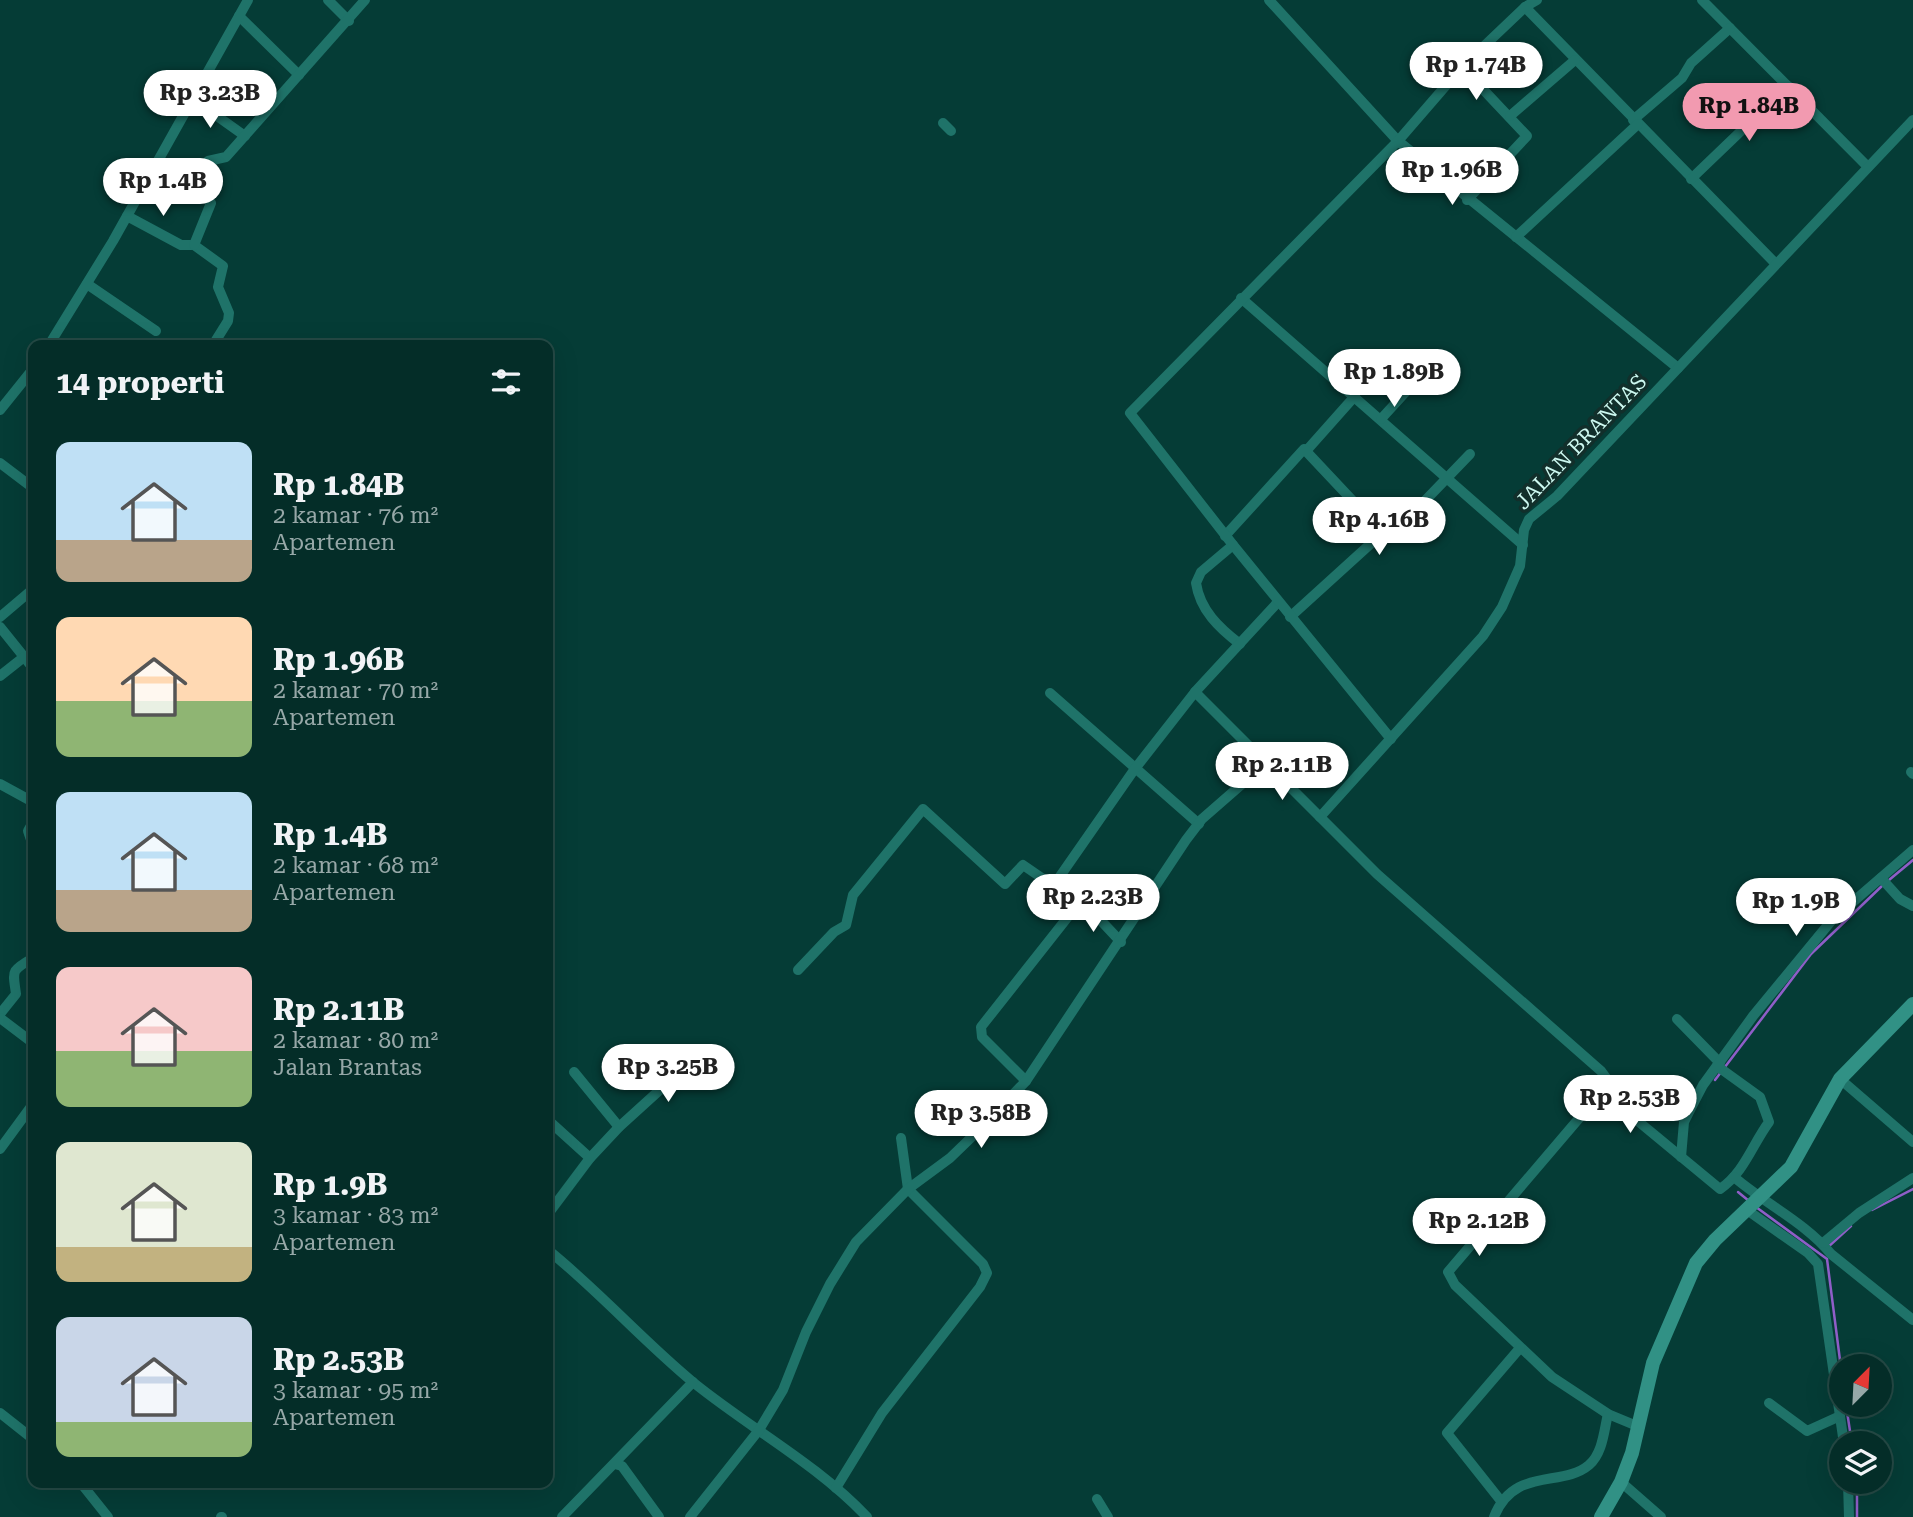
<!DOCTYPE html>
<html lang="id">
<meta charset="utf-8">
<style>
body{margin:0;font-family:"Roboto Serif",serif;background:#123934;color:#f1f3f6;height:100vh;display:flex;flex-direction:column;font-size:26px;white-space:nowrap}
*{box-sizing:border-box;margin:0}
p{font-size:23px;color:#97a8a8}
.icon{flex:none;width:38px;height:38px;fill:none;stroke:currentColor;stroke-width:2;stroke-linecap:round;stroke-linejoin:round}
.map{position:relative;flex:1;overflow:hidden}
.sheet{position:absolute;left:28px;top:340px;width:525px;height:1148px;display:flex;flex-direction:column;background:#042d28;border-radius:14px;box-shadow:0 7px 28px #0002,0 0 0 2px #254945}
.sheet>*{flex:none}
.needle{width:46px;rotate:24deg}
.controls{position:absolute;left:1829px;top:1354px;display:grid;gap:14px}
.controls a{display:grid;place-items:center;width:63px;height:63px;border-radius:50%;background:#042d28;box-shadow:0 7px 28px #0002,0 0 0 2px #254945;font-size:35px}
.price{position:absolute;translate:-50% -60px;padding:0 16px;border-radius:24px;background:#fff;color:#222;font-size:23px;line-height:46px;filter:drop-shadow(0 2px 4px #0008)}
.price::after{content:'';position:absolute;left:50%;top:42px;width:21px;height:16px;margin-left:-10px;background:inherit;clip-path:polygon(0 0,100% 0,50% 100%)}
.price.current{background:#f29ab0;color:#111}
ul{padding:0;list-style:none}
li{display:flex;align-items:center;gap:21px;height:175px;padding:0 28px}
li span{display:grid;place-items:center;flex:none;width:196px;height:140px;border-radius:14px;color:#555}
li>.icon{margin-inline-start:auto}
span .icon{width:84px;height:84px;fill:#fffc;stroke-width:1}
li b{font-size:30px}
h2{display:flex;justify-content:space-between;align-items:center;height:84px;padding:0 28px;font-size:30px}
.map>svg:first-child{display:block}
</style>
<div class="map">
<svg width="1913" height="1517" viewBox="0 0 1913 1517">
<rect width="100%" height="100%" fill="#053c36"/>
<g fill="none" stroke-linecap="round" stroke-linejoin="round">
<g stroke="#8f5ec8" stroke-width="2.5">
<polyline points="1889,880 1913,860"/>
<polyline points="1715,1080 1811,954 1884,884"/>
<polyline points="1738,1192 1749,1201"/>
<polyline points="1756,1207 1827,1259 1841,1368"/>
<polyline points="1872,1210 1913,1189"/>
<polyline points="1828,1247 1851,1226"/>
<polyline points="1846,1405 1852,1444"/>
<polyline points="1857,1517 1857,1482"/>
</g>
<g stroke="#1f7369" stroke-width="10">
<polyline points="328,0 349,21"/>
<polyline points="1269,0 1398,141 1678,368"/>
<polyline points="1702,0 1868,167"/>
<polyline points="1525,7 1774,262"/>
<polyline points="239,16 299,75"/>
<polyline points="1462,67 1527,136 1467,200"/>
<polyline points="193,99 245,136"/>
<polyline points="1510,116 1575,60"/>
<polyline points="1633,120 1682,78 1691,63 1730,28"/>
<polyline points="943,123 951,131"/>
<polyline points="1691,179 1788,86"/>
<polyline points="127,216 181,245 194,245 223,266 218,287 229,313 228,321 213,345"/>
<polyline points="1516,237 1638,124"/>
<polyline points="194,245 211,203 197,182 208,161 226,157 365,0"/>
<polyline points="87,284 156,331"/>
<polyline points="1241,298 1523,545"/>
<polyline points="49,345 113,241 248,0"/>
<polyline points="0,410 33,369"/>
<polyline points="1381,419 1413,384"/>
<polyline points="1307,450 1355,396"/>
<polyline points="0,463 33,488"/>
<polyline points="1225,536 1304,449 1383,533"/>
<path d="M 1233,545 L 1201,572 L 1196,583 C 1200,610 1219,628 1240,644"/>
<polyline points="0,617 33,589"/>
<polyline points="1290,617 1388,528 1419,507 1470,454"/>
<polyline points="0,627 33,668"/>
<polyline points="0,676 24,657"/>
<polyline points="1195,692 1278,602"/>
<polyline points="1050,693 1199,824"/>
<polyline points="1391,739 1233,545 1130,413 1398,141 1462,67 1525,7 1537,0"/>
<polyline points="1911,772 1913,774"/>
<polyline points="0,784 33,802"/>
<polyline points="1320,817 1483,636 1502,607 1520,566 1524,530 1529,519 1557,496 1913,120"/>
<polyline points="33,822 28,831 33,846"/>
<polyline points="1881,878 1900,899 1913,906"/>
<polyline points="1072,908 1090,909 1121,942"/>
<polyline points="798,970 834,932 846,925 853,895 923,809 1005,884 1023,865 1055,887"/>
<path d="M 0,1014 L 16,994 C 13,971 10,971 33,958"/>
<polyline points="0,1018 33,1043"/>
<polyline points="1677,1019 1720,1063"/>
<polyline points="574,1072 619,1127"/>
<polyline points="1840,1079 1913,1142"/>
<path d="M 1026,1081 L 982,1037 L 981,1027 L 1071,913 L 1070,905 L 1057,892 L 1056,882 L 1134,770 L 1195,692 L 1377,874 L 1601,1071 L 1639,1122 L 1720,1189 C 1744,1173 1752,1145 1769,1122 L 1760,1097 L 1717,1066"/>
<polyline points="1610,1082 1448,1272 1455,1285 1552,1377 1608,1414 1637,1426"/>
<polyline points="548,1120 590,1158"/>
<polyline points="0,1149 33,1104"/>
<polyline points="1681,1157 1684,1122 1692,1106 1703,1085 1753,1016 1832,920 1913,850"/>
<path d="M 1734,1177 C 1764,1203 1806,1223 1831,1254 L 1913,1320"/>
<polyline points="1747,1210 1808,1253 1818,1264 1844,1444"/>
<polyline points="548,1214 590,1158 619,1127 695,1058"/>
<polyline points="1823,1243 1859,1213 1913,1178"/>
<path d="M 548,1250 C 599,1291 643,1341 694,1383 C 751,1429 817,1464 867,1517"/>
<polyline points="1769,1403 1807,1431 1840,1416"/>
<polyline points="0,1413 33,1439"/>
<polyline points="615,1464 622,1466 659,1517"/>
<polyline points="80,1482 108,1517"/>
<polyline points="1621,1482 1661,1517"/>
<polyline points="1848,1482 1849,1517"/>
<polyline points="836,1488 882,1413 980,1287 987,1273 983,1264 908,1189 901,1138"/>
<polyline points="1097,1499 1108,1517"/>
<polyline points="1501,1501 1447,1433 1520,1348"/>
<polyline points="221,1517 222,1517"/>
<polyline points="562,1517 693,1382"/>
<polyline points="690,1517 759,1430 783,1390 806,1332 830,1284 856,1242 908,1189 950,1158 979,1130 1026,1081 1186,840 1202,819 1265,764"/>
<path d="M 1494,1517 C 1514,1466 1562,1488 1589,1465 C 1603,1453 1604,1430 1608,1414"/>
</g>
<polyline stroke="#319185" stroke-width="14" points="1601,1517 1621,1482 1632,1453 1653,1363 1696,1263 1715,1240 1791,1167 1840,1079 1913,1004"/>
</g>
<g text-anchor="middle" dominant-baseline="central" stroke-width="7" stroke-linejoin="round" paint-order="stroke">
<g font-size="21" fill="#cdf8f0" stroke="#122f2b">
<text transform="translate(1581 442) rotate(-46)">JALAN BRANTAS</text>
</g>
</g>
</svg>
<div class="controls">
<a><svg class="needle" viewBox="-14 -14 28 28"><path d="M0-13l5 13h-10z" fill="#e53935"/><path d="M0 13l5-13h-10z" fill="#97a8a8"/></svg></a>
<a><svg class="icon" aria-label="layers" viewBox="0 0 24 24"><path d="M12 4l9 5-9 5-9-5zM3 14l9 5 9-5"/></svg></a>
</div>
<b class="price" style="left:1476px;top:102px">Rp 1.74B</b>
<b class="price" style="left:210px;top:130px">Rp 3.23B</b>
<b class="price current" style="left:1749px;top:143px">Rp 1.84B</b>
<b class="price" style="left:1452px;top:207px">Rp 1.96B</b>
<b class="price" style="left:163px;top:218px">Rp 1.4B</b>
<b class="price" style="left:1394px;top:409px">Rp 1.89B</b>
<b class="price" style="left:1379px;top:557px">Rp 4.16B</b>
<b class="price" style="left:1282px;top:802px">Rp 2.11B</b>
<b class="price" style="left:1093px;top:934px">Rp 2.23B</b>
<b class="price" style="left:1796px;top:938px">Rp 1.9B</b>
<b class="price" style="left:668px;top:1104px">Rp 3.25B</b>
<b class="price" style="left:1630px;top:1135px">Rp 2.53B</b>
<b class="price" style="left:981px;top:1150px">Rp 3.58B</b>
<b class="price" style="left:1479px;top:1258px">Rp 2.12B</b>
<section class="sheet">
<h2>14 properti<svg class="icon" aria-label="filters" viewBox="0 0 24 24"><path d="M4 7h16M4 17h16"/><circle cx="9" cy="7" r="2"/><circle cx="15" cy="17" r="2"/></svg></h2>
<ul>
<li><span style="background:linear-gradient(#bfe0f5 70%,#b9a48a 0)"><svg class="icon" aria-label="home" viewBox="0 0 24 24"><path d="M3 11l9-7 9 7M6 9v11h12V9"/></svg></span><div><b>Rp 1.84B</b><p>2 kamar · 76 m²</p><p>Apartemen</p></div></li>
<li><span style="background:linear-gradient(#ffd9b3 60%,#8fb573 0)"><svg class="icon" aria-label="home" viewBox="0 0 24 24"><path d="M3 11l9-7 9 7M6 9v11h12V9"/></svg></span><div><b>Rp 1.96B</b><p>2 kamar · 70 m²</p><p>Apartemen</p></div></li>
<li><span style="background:linear-gradient(#bfe0f5 70%,#b9a48a 0)"><svg class="icon" aria-label="home" viewBox="0 0 24 24"><path d="M3 11l9-7 9 7M6 9v11h12V9"/></svg></span><div><b>Rp 1.4B</b><p>2 kamar · 68 m²</p><p>Apartemen</p></div></li>
<li><span style="background:linear-gradient(#f6c9c9 60%,#8fb573 0)"><svg class="icon" aria-label="home" viewBox="0 0 24 24"><path d="M3 11l9-7 9 7M6 9v11h12V9"/></svg></span><div><b>Rp 2.11B</b><p>2 kamar · 80 m²</p><p>Jalan Brantas</p></div></li>
<li><span style="background:linear-gradient(#dfe7d0 75%,#c2b280 0)"><svg class="icon" aria-label="home" viewBox="0 0 24 24"><path d="M3 11l9-7 9 7M6 9v11h12V9"/></svg></span><div><b>Rp 1.9B</b><p>3 kamar · 83 m²</p><p>Apartemen</p></div></li>
<li><span style="background:linear-gradient(#c9d6e8 75%,#8fb573 0)"><svg class="icon" aria-label="home" viewBox="0 0 24 24"><path d="M3 11l9-7 9 7M6 9v11h12V9"/></svg></span><div><b>Rp 2.53B</b><p>3 kamar · 95 m²</p><p>Apartemen</p></div></li>
</ul>
</section>
</div>
